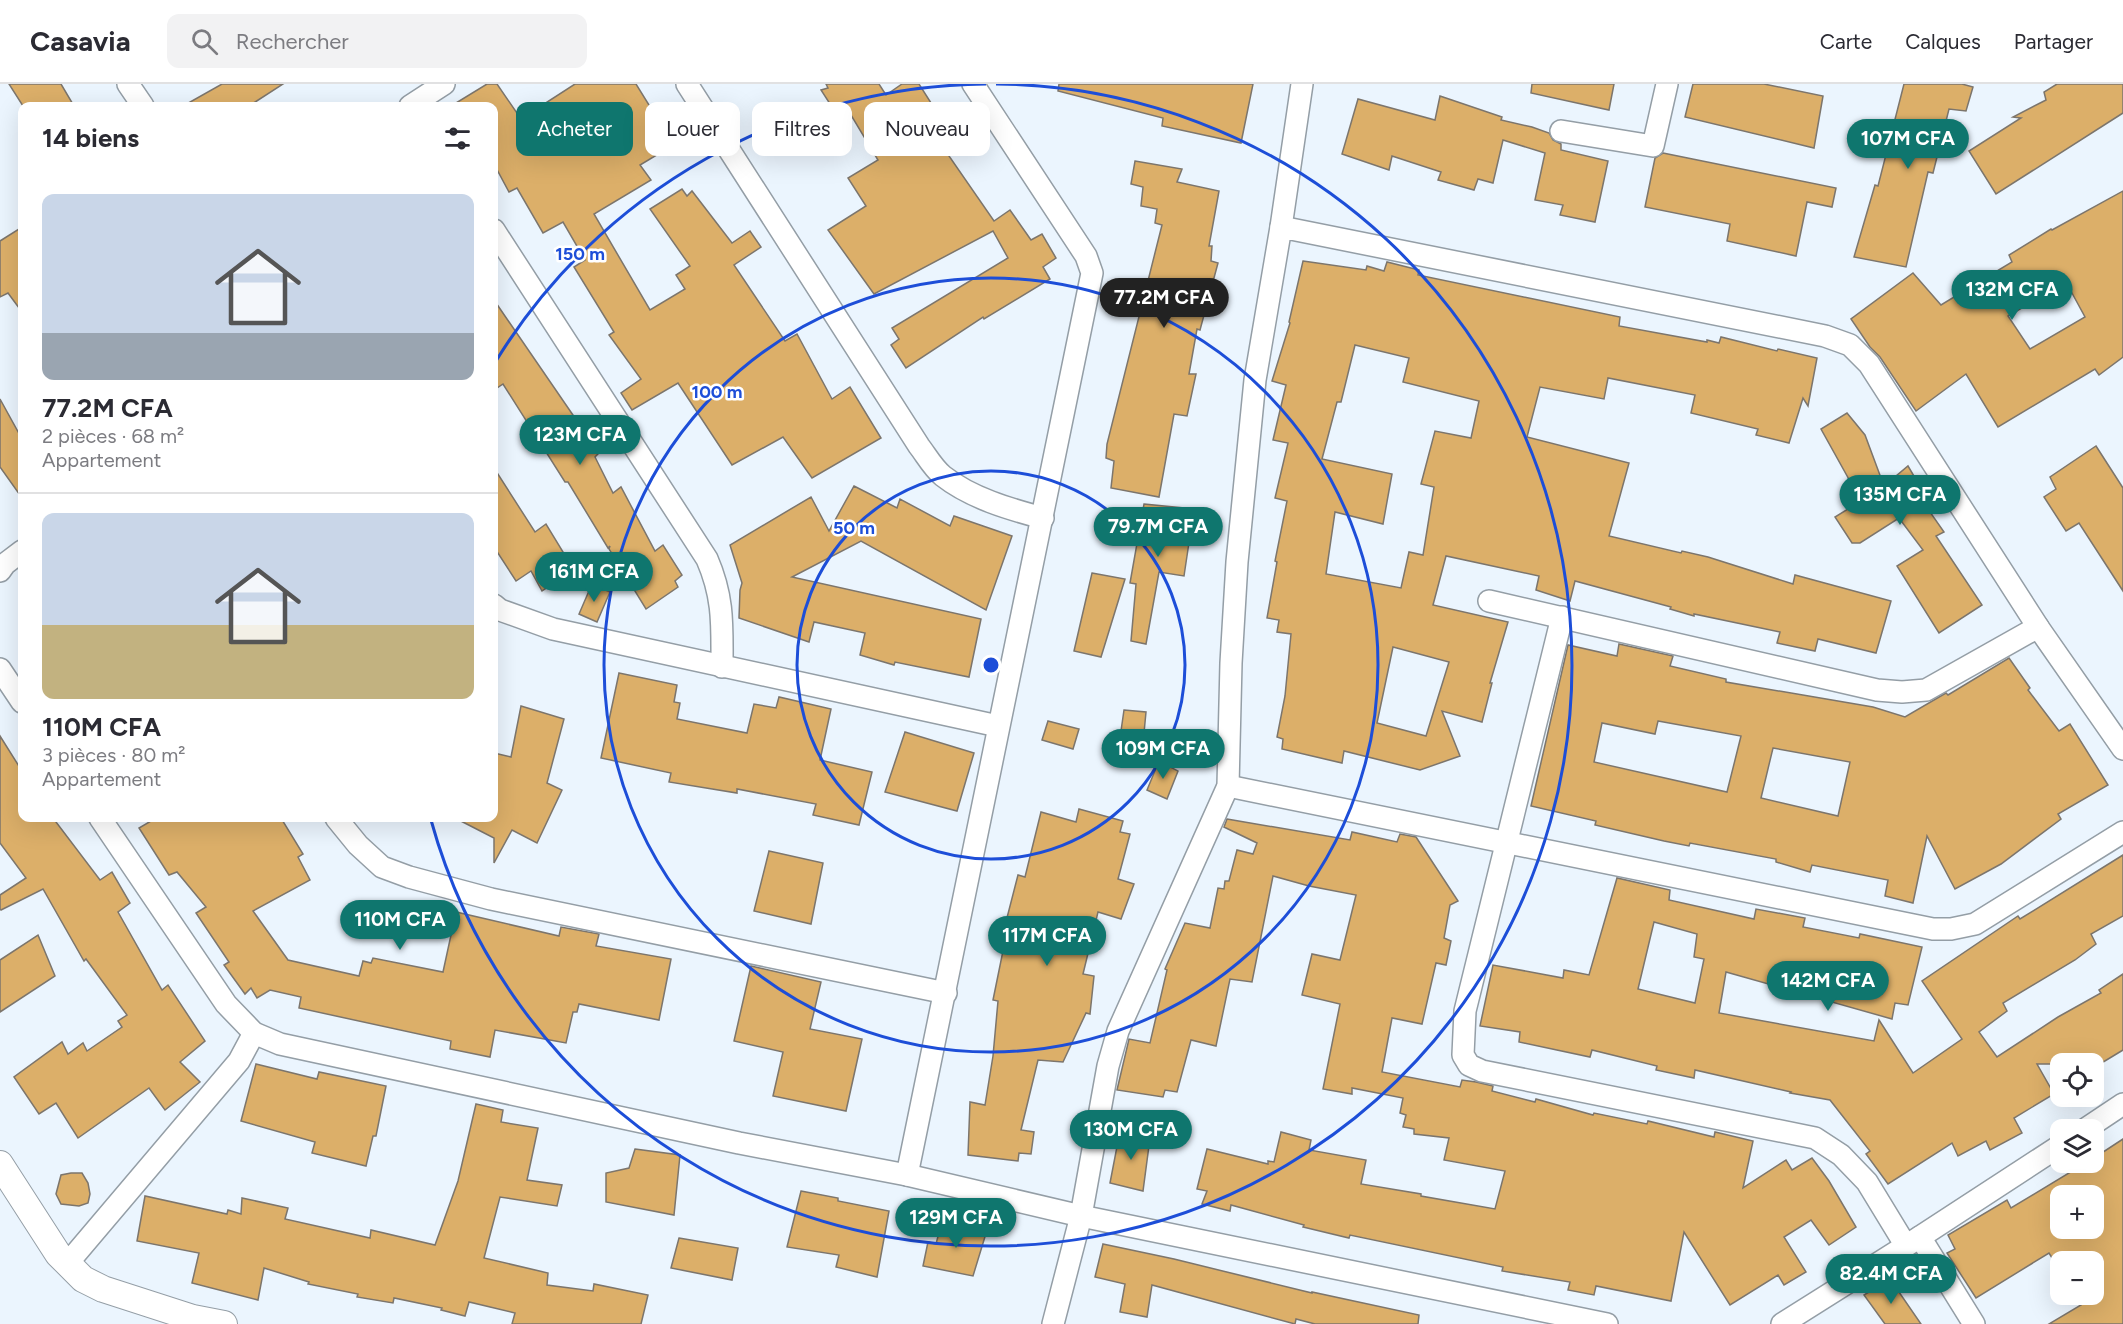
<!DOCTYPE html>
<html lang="fr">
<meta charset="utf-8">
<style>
body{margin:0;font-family:Figtree,sans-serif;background:#f2f2f3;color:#2b2b33;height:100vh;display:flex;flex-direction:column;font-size:22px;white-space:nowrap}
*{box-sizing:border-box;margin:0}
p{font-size:20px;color:#7c7c81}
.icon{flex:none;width:33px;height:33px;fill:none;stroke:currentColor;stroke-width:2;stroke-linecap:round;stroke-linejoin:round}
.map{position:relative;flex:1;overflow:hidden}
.details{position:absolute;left:18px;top:18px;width:480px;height:720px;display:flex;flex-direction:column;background:#fff;border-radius:12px;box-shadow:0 6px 24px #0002}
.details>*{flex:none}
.top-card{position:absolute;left:516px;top:18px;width:570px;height:54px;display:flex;gap:12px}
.tools{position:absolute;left:2050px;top:969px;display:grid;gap:12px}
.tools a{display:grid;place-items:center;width:54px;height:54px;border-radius:12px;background:#fff;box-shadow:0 6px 24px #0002;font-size:30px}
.price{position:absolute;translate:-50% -51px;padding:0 14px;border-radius:21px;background:#0f766e;color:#fff;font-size:20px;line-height:39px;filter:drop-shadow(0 2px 3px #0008)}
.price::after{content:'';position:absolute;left:50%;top:36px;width:18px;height:14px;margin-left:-9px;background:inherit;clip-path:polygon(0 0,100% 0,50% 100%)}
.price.selected{background:#222;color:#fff}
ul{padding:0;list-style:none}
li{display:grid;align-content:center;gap:12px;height:318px;padding:0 24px}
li+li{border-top:2px solid #e1e1e2}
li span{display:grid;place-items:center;height:186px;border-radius:12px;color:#555}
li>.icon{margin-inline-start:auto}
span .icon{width:108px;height:108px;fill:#fffc;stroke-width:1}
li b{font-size:26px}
h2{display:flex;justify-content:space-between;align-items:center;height:72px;padding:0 24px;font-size:26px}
.pill{padding:0 21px;border-radius:12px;background:#fff;box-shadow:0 6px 24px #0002;font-size:21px;line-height:54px}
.pill.selected{background:#0f766e;color:#fff}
header{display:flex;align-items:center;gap:36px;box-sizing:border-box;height:84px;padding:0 30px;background:#fff;border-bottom:2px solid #e1e1e2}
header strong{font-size:28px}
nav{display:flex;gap:33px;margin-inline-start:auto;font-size:21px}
.search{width:420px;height:54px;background:#f2f2f3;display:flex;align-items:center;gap:15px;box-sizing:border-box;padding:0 21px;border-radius:12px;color:#7c7c81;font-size:22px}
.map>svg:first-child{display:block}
</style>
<header>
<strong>Casavia</strong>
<div class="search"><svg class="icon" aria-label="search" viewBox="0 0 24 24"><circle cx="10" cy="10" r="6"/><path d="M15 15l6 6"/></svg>Rechercher</div>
<nav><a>Carte</a><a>Calques</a><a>Partager</a></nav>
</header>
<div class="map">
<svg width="2123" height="1240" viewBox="0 0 2123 1240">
<rect width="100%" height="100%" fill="#ebf5fe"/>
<g fill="#dcaf69" stroke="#7c756c" stroke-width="1.5" fill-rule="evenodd">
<polygon points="9,0 61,0 74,22 23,22"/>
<polygon points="222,0 283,0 249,22 183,22"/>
<polygon points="487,0 497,0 521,35 575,0 636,0 657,34 665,28 680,57 640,81 651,96 594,130 650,226 685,205 676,191 690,182 650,125 682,105 687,112 692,107 732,159 750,147 761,163 734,181 785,257 797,250 832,315 850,303 881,354 812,394 783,353 732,381 678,299 632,326 621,309 641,295 609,251 614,248 574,183 585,176 563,138 543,149 517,104 509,108 494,80 494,22 451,22"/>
<polygon points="826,0 879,0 886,11 902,0 919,0 952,52 940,59 994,137 1010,126 1031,156 1042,150 1056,174 1043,183 1050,195 984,235 983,233 906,284 891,261 899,255 892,244 1008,174 993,147 874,210 828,146 866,122 848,94 878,76 851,31 841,37 821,6 828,4"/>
<polygon points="1059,0 1253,0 1241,59 1162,42 1163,34 1058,7"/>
<polygon points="1532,0 1614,0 1609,26 1531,9"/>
<polygon points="1693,0 1764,0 1823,12 1814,64 1685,33"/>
<polygon points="1904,0 1962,0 1973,3 1966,27 1949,25 1933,89 1928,88 1906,183 1854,173 1875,101 1878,102"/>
<polygon points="2057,0 2123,0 2123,29 1996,110 1969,67 2021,34 2013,33 2046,16 2044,8"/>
<polygon points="1440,12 1502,33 1501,36 1532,43 1549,49 1553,56 1561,60 1561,66 1608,77 1595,138 1560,131 1563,121 1535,116 1545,69 1503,56 1493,99 1478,95 1474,106 1438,96 1441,88 1392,72 1389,86 1342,70 1358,15 1435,36"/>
<polygon points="1663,69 1836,104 1832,123 1807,118 1796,172 1727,157 1730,140 1645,123 1655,74"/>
<polygon points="1135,77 1182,85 1177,98 1219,107 1209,162 1212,162 1211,177 1218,179 1200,246 1197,245 1189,290 1196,290 1187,332 1174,330 1159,413 1111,404 1114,377 1106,374 1107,360 1162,141 1155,139 1157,125 1141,122 1143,103 1131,100"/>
<path d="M 2123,107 L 2123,273 L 2099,291 L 2095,285 L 1998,343 L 1966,290 L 1916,327 L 1880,273 L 1870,263 L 1851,235 L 1913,189 L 1941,221 L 2012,178 L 2009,171 L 2051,145 L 2052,146 ZM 2066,198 L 2085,233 L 2030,265 L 2008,232 Z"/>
<polygon points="22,143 22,228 8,209 0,213 0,157"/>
<path d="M 1303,177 L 1366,186 L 1367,182 L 1384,187 L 1387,178 L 1419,186 L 1418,191 L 1620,233 L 1619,242 L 1707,258 L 1707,256 L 1719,259 L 1721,253 L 1777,267 L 1778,265 L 1817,274 L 1808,322 L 1803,314 L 1789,359 L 1756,351 L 1758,345 L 1691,329 L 1695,311 L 1608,294 L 1604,315 L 1540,303 L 1527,353 L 1629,379 L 1609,452 L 1681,469 L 1682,467 L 1708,473 L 1793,500 L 1795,491 L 1891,517 L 1876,569 L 1818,555 L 1815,567 L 1777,559 L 1780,548 L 1694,530 L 1694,532 L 1670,525 L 1671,523 L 1575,497 L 1570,517 L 1536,506 L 1539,492 L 1446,472 L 1433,521 L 1508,538 L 1490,599 L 1492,599 L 1482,638 L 1442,627 L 1460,672 L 1420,686 L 1344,667 L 1342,679 L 1282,665 L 1283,655 L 1277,653 L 1285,612 L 1291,550 L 1277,548 L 1279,536 L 1267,534 L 1277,478 L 1275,477 L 1287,417 L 1275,414 L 1288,359 L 1273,356 L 1286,301 L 1272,297 L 1290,239 L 1289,238 ZM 1355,261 L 1409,274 L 1403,298 L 1479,317 L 1471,354 L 1435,347 L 1421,400 L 1434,403 L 1423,471 L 1409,468 L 1401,504 L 1326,490 L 1335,428 L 1383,440 L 1392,390 L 1322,375 L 1337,318 L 1341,318 ZM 1393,563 L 1449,578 L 1426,652 L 1377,639 Z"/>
<polygon points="494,216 599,369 595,373 613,409 621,403 655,467 663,461 682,491 675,497 678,503 646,525 609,465 610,462 608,464 568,398 565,398 503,300 494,306"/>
<polygon points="0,315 22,355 22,414 0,383"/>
<polygon points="1847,329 1865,351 1884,402 1908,382 1921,404 1916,408 1944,448 1936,452 1982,521 1939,549 1897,482 1923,466 1899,434 1860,459 1852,459 1835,433 1861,417 1821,345"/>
<polygon points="2096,362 2123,404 2123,507 2079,439 2066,447 2044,413 2056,405 2050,393"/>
<polygon points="494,384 535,448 546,440 574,486 542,507 531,487 516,497 494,463"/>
<polygon points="854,402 897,424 900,415 950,442 954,432 1012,452 986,526 861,457 792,493 981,535 969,593 895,578 894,581 860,571 865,549 814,538 809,558 739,534 740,506 742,499 730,461 811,413 829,447"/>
<polygon points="1144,420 1194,425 1184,492 1159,488 1146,560 1131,557 1136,500 1130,499"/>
<polygon points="1092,489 1125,495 1101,573 1074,567"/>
<polygon points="592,500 610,508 597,538 579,530"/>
<path d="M 1619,560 L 1673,572 L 1670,582 L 1726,595 L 1726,598 L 1873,623 L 1905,633 L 1946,609 L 1948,611 L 2009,574 L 2030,604 L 2028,606 L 2059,647 L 2070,640 L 2108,701 L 2058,730 L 2061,735 L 2001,780 L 1955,805 L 1927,752 L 1913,819 L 1885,812 L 1888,796 L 1812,781 L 1810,788 L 1776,778 L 1776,775 L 1690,759 L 1689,762 L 1664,757 L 1595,741 L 1596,737 L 1531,722 L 1568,561 L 1617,572 ZM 1658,637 L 1741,652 L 1727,708 L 1594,678 L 1602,639 L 1655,650 ZM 1773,664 L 1850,678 L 1838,732 L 1761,714 Z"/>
<polygon points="619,589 677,601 674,618 680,619 677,635 747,649 754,620 776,624 779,613 831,625 820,676 872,688 859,741 813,731 816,720 737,705 737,709 669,698 671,689 601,674"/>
<polygon points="521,622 564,635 547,699 562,706 537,759 512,746 494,779 494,754 455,734 494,734 494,669 511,673"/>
<polygon points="1124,626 1146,628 1144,649 1121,647"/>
<polygon points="1048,637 1079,645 1073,665 1042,656"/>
<polygon points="905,648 974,669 957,727 885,708"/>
<polygon points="0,652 22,687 22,734 53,734 100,796 112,788 130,819 118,828 162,906 168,901 205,957 180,978 200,998 165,1026 149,1004 78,1054 56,1019 39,1030 14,993 62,958 68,970 83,959 87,967 122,943 118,937 127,931 86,875 84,877 43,805 1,826 0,825 0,811 26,794 0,759"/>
<polygon points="1159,677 1178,687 1167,715 1147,706"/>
<polygon points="1079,725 1123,737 1120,748 1130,750 1118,795 1134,800 1121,835 1098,828 1083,890 1094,892 1090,930 1086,929 1063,978 1038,976 1021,1046 1034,1048 1031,1070 1019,1069 1018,1077 968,1071 970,1018 985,1021 993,972 998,917 993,916 1004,862 1000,861 1018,791 1025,793 1041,728 1076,738"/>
<polygon points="156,734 281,734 303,770 298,773 310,796 253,827 288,876 359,892 363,877 371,879 373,874 443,888 456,828 559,852 561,843 599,850 596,862 671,875 659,936 579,920 577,928 573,928 566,959 495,946 490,973 450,965 451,957 299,924 301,913 270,906 257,914 251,904 245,910 224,881 229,878 196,829 206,823 177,788 169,791 139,744"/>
<polygon points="1227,735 1350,756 1352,748 1397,758 1400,750 1416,753 1458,817 1450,821 1444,854 1451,857 1446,881 1436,879 1422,940 1392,934 1382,988 1460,1003 1462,996 1476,998 1493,1002 1492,1007 1535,1018 1536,1015 1593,1031 1594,1029 1647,1040 1648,1037 1714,1053 1715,1048 1753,1057 1743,1104 1786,1076 1792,1086 1812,1074 1829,1097 1856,1143 1829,1161 1811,1136 1784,1153 1806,1188 1784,1201 1778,1191 1730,1221 1684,1148 1671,1217 1596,1202 1594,1211 1568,1206 1570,1198 1502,1187 1503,1183 1350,1151 1349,1154 1303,1143 1304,1141 1231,1121 1230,1127 1202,1120 1207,1107 1197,1105 1207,1065 1268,1080 1268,1077 1274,1078 1281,1048 1311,1056 1309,1066 1366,1076 1361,1100 1421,1110 1421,1112 1495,1125 1505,1087 1444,1076 1449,1054 1414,1050 1414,1045 1403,1043 1406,1031 1400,1029 1403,1014 1352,1004 1352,1010 1323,1005 1340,920 1302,911 1312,870 1340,876 1356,811 1309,802 1273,792 1252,898 1230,895 1216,962 1191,956 1177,1008 1165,1006 1163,1013 1117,1006 1129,955 1150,959 1167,886 1165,885 1185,839 1210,844 1218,804 1224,805 1225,797 1229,797 1237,766 1253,770 1257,759 1224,743"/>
<polygon points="769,767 823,779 811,840 754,827"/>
<path d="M 2123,771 L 2123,832 L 2091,850 L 2096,860 L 2075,876 L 2003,919 L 2007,927 L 1979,948 L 1997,973 L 2058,933 L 2101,909 L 2099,906 L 2123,890 L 2123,966 L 2100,980 L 2037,980 L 2054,1010 L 2014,1034 L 2022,1049 L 1990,1066 L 1986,1057 L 1958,1072 L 1952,1059 L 1888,1100 L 1866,1070 L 1870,1067 L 1830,1016 L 1790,1009 L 1791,1008 L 1695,986 L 1694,994 L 1656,986 L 1657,982 L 1592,966 L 1590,973 L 1519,958 L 1520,948 L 1480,942 L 1493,881 L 1563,894 L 1564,886 L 1589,891 L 1617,794 L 1670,806 L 1669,816 L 1754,835 L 1756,825 L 1805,834 L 1803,843 L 1859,854 L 1860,850 L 1922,863 L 1908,921 L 1895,919 L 1892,935 L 1726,888 L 1719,929 L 1874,957 L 1879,936 L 1913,989 L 1962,955 L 1922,897 L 2018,832 L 2020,835 ZM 1654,838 L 1697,850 L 1694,873 L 1704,875 L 1695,919 L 1638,905 Z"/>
<polygon points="38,851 55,892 0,928 0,876"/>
<polygon points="751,882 821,898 810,945 862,955 846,1027 773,1012 783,968 734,957"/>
<polygon points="256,980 317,995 319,988 386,1002 376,1052 373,1052 366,1082 312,1069 315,1058 241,1037"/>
<polygon points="476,1020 503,1026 501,1038 538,1044 527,1096 562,1101 557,1122 500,1113 484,1174 548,1189 547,1201 593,1207 594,1200 648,1211 641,1240 512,1240 515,1229 469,1218 465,1232 441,1226 442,1224 394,1214 393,1219 357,1213 358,1210 308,1200 309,1198 264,1184 258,1216 192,1199 199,1169 137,1157 145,1112 227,1130 228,1126 241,1130 242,1114 288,1124 285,1135 370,1154 371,1146 435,1161 458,1097"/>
<polygon points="1120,1047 1150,1054 1143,1107 1110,1099"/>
<path d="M 2123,1055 L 2123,1240 L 2049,1240 L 2081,1221 L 2075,1210 L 2094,1210 L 2094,1178 L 2061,1178 L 2061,1188 L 2049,1169 L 1976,1214 L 1947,1169 L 1955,1165 L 1948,1151 L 2007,1116 L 2011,1124 L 2087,1078 L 2093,1078 L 2094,1081 L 2094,1074 ZM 2061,1112 L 2094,1112 L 2094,1144 L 2061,1144 Z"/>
<polygon points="635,1065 680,1071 674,1131 606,1118 606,1089 629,1084"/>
<polygon points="71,1089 82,1089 88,1099 90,1110 88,1119 79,1122 61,1120 56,1110 61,1091"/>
<polygon points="801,1107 838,1114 838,1117 889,1127 877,1193 836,1183 839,1171 787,1163"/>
<polygon points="942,1137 987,1146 973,1192 923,1182 928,1158 936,1160"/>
<polygon points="679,1154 738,1164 732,1196 671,1184"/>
<polygon points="1103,1160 1174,1175 1312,1209 1312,1208 1419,1231 1418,1240 1315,1240 1296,1235 1295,1240 1152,1201 1147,1233 1120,1228 1125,1200 1095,1193"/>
<polygon points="1890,1195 1921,1240 1885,1240 1864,1211"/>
</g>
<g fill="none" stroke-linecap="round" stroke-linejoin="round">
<g stroke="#949ea6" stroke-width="24">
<g id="minor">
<polyline points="128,0 143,22"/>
<path d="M 687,0 L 919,362 C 926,371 933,384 943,392 C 971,414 1009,425 1043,434"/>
<polyline points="410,22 444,0"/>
<polyline points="1561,47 1653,62 1667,0"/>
<polyline points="1281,143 1302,0"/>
<path d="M 494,146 L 707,475 C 724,514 722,542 722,583"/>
<polyline points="0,487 5,480 22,467"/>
<polyline points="1489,517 1877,606 1902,608 1926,606 2038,543"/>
<polyline points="494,521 500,526 553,545 998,642"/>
<polyline points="1562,533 1465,927 1463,971 1469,981 1482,987 1815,1054 1841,1071 1867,1098 1906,1162"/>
<polyline points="0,585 22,618"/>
<polyline points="1228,702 1933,845 1951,845 1975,840 2123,748"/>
<polyline points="100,734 226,920 254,949 280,960 739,1059 907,1091 1081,1132 1607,1240"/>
<polyline points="336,734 358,761 382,783 409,793 491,815 946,909"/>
<polyline points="2084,1046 2123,1020"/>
<polyline points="907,1091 1092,189 1086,172 973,0"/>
<polyline points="1920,1153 1974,1240"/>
<polyline points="67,1180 239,977 254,949"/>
<polyline points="1053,1240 1081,1132 1108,982 1118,947 1228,702 1231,579 1237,478 1255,296 1281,143 1825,252 1850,261 1869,280 2038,543 2123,665"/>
<polyline points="1782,1240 1920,1153 2061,1061"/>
</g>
</g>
<g stroke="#949ea6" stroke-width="28">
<polyline id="tertiary" points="0,1080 58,1170 83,1195 103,1205 193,1234 224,1240"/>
</g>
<use href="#minor" stroke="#fff" stroke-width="21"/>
<use href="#tertiary" stroke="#fff" stroke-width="26"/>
</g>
<g fill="none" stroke="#1d4ed8" stroke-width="3">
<circle cx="991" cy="581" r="194"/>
<circle cx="991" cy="581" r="387"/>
<path d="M496 277A581 581 0 0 1 986 0M996 0A581 581 0 1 1 431 736"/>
</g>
<circle cx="991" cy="581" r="9" fill="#1d4ed8" stroke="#fff" stroke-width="3"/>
<g font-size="18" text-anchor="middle" font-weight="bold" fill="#1d4ed8" stroke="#fff" stroke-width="5" stroke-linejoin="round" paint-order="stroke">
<text x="580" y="176">150 m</text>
<text x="717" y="314">100 m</text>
<text x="854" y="450">50 m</text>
</g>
</svg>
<div class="tools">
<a><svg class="icon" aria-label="locate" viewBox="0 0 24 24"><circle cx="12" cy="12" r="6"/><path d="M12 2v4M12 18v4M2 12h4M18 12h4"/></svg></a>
<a><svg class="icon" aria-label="layers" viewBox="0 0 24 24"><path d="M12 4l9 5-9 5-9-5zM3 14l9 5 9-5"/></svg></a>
<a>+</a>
<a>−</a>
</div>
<b class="price" style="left:1908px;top:86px">107M CFA</b>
<b class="price" style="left:2012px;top:237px">132M CFA</b>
<b class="price selected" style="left:1164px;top:245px">77.2M CFA</b>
<b class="price" style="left:580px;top:382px">123M CFA</b>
<b class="price" style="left:1900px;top:442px">135M CFA</b>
<b class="price" style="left:1158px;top:474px">79.7M CFA</b>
<b class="price" style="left:594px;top:519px">161M CFA</b>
<b class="price" style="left:1163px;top:696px">109M CFA</b>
<b class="price" style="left:400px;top:867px">110M CFA</b>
<b class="price" style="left:1047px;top:883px">117M CFA</b>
<b class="price" style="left:1828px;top:928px">142M CFA</b>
<b class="price" style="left:1131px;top:1077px">130M CFA</b>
<b class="price" style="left:956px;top:1165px">129M CFA</b>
<b class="price" style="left:1891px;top:1221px">82.4M CFA</b>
<div class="top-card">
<a class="pill selected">Acheter</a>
<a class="pill">Louer</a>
<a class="pill">Filtres</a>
<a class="pill">Nouveau</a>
</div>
<section class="details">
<h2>14 biens<svg class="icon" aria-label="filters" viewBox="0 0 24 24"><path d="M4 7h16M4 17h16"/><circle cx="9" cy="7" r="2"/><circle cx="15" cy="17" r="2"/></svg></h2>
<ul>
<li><span style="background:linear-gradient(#c9d6e8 75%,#9aa5b1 0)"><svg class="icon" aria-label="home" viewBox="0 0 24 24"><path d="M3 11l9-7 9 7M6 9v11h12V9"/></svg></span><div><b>77.2M CFA</b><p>2 pièces · 68 m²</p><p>Appartement</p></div></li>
<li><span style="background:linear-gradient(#c9d6e8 60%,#c2b280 0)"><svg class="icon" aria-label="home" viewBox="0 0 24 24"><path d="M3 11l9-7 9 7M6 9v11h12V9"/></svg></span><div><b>110M CFA</b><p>3 pièces · 80 m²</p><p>Appartement</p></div></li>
</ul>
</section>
</div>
